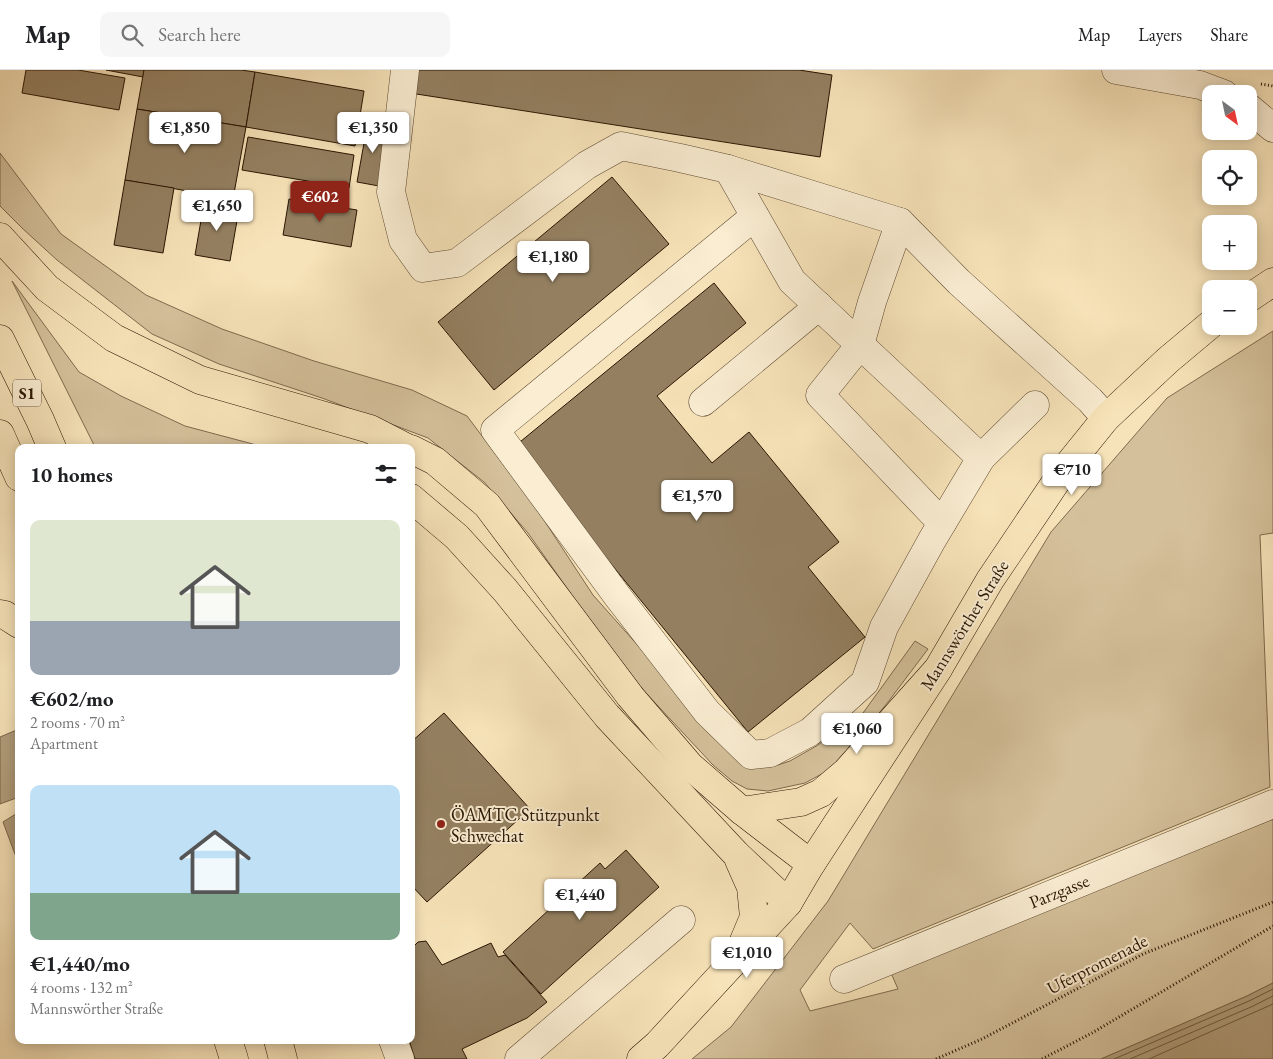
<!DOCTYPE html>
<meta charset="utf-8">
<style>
body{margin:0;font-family:"EB Garamond",serif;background:#f6f6f6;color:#202124;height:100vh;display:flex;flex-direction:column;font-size:19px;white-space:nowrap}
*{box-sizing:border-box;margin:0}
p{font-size:16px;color:#757577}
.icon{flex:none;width:28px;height:28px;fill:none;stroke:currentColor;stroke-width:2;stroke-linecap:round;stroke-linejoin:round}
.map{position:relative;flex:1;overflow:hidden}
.details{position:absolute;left:15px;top:374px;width:400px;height:600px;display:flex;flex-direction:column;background:#fff;border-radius:10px;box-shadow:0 2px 12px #0003}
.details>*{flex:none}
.needle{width:32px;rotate:147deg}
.tools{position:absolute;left:1202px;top:15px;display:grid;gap:10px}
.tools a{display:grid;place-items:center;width:55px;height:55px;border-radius:10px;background:#fff;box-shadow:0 2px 12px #0003;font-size:25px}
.price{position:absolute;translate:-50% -42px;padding:0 11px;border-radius:5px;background:#fff;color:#222;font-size:16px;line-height:32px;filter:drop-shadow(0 1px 2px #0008)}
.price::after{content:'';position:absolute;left:50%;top:30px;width:15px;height:11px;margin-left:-8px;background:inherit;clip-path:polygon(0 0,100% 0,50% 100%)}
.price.current{background:#8f2418;color:#fff}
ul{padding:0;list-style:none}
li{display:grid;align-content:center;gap:10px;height:265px;padding:0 15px}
li span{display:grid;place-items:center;height:155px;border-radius:10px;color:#555}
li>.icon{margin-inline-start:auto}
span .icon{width:90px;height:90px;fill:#fffc;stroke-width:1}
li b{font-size:21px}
h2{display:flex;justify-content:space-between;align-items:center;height:60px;padding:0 15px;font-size:21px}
header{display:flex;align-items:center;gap:30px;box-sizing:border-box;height:70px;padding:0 25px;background:#fff;border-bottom:1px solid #e0e0e0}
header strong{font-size:24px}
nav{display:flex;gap:28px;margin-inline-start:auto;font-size:18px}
.search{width:350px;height:45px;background:#f6f6f6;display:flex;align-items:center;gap:12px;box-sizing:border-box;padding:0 18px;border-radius:10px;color:#757577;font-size:19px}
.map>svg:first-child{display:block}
</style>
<header>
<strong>Map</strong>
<div class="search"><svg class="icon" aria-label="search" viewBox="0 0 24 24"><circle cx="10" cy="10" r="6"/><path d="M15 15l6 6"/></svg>Search here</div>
<nav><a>Map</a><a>Layers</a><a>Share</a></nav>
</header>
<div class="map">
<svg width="1273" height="989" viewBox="0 0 1273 989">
<rect width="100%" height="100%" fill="#f7e3b9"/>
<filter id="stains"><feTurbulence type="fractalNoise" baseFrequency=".004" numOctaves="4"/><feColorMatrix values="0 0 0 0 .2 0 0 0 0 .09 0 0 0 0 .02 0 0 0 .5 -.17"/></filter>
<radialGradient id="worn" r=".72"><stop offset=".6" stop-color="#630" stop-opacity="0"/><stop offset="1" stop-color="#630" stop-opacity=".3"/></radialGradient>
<g fill="#d4c09a" stroke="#7e6a4e">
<polygon points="0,83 61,164 146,225 222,259 314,291 412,320 467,346 536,438 593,525 730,679 753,697 775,696 790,691 818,675 863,643 915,571 928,579 888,632 850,679 831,699 805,713 768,721 747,719 732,711 713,695 644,621 576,531 528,463 484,412 428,368 322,328 219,294 152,264 57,190 22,158 0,136"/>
<polygon points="12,211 79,302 121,326 185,356 264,377 95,377"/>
<polygon points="1273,261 1273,463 1260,465 1270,717 873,879 850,853 800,920 810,941 898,919 891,903 1273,749 1273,913 1247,926 1101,989 692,989 731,957 828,831 1051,462 1167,328"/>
</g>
<g fill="#b19d7b" stroke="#7b674b">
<polygon points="19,659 19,727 0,734 0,667"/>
<polygon points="19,742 19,795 3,752"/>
<polygon points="1273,913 1273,989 1101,989 1247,926"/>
</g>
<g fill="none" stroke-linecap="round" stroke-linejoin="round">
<g stroke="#6d593e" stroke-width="1">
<polyline points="1114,989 1249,931 1273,919"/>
<polyline points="1130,989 1251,937 1273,926"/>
<polyline points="1149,989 1273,934"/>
</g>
</g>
<g fill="#948061" stroke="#291502">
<polygon points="26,0 78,0 125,8 119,40 22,23"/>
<polygon points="106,0 144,0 143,7"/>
<polygon points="144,0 241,0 255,2 246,57 137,39"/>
<polygon points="414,0 799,0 832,5 820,87 410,23"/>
<polygon points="255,2 364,21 355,76 246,57"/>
<polygon points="137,39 246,57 233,129 125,110"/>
<polygon points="368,51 389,55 379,116 357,112"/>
<polygon points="248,67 354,85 349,118 242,100"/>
<polygon points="612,107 669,174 494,320 438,252"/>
<polygon points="125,110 174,118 163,183 114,175"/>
<polygon points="289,129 357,140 351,177 283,165"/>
<polygon points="204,133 239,139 230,191 195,185"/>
<polygon points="714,213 746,253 657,326 712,393 749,362 839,472 808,497 865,567 748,662 515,376"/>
<polygon points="444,643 530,739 427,832 411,815 411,672"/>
<polygon points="626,780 659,817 541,924 503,882 600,793 605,799"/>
<polygon points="426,871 442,895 491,873 498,887 505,885 547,932 527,948 462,979 467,989 415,989 409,970 411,970 411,879 418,872"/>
</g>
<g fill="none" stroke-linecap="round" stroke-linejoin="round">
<g stroke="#5c4830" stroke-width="29">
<g id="minor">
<polyline points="405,0 391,122 403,170 423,198 457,193 587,95 621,76 680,88 728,99 900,152 959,212 1090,330 1106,348"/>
<polyline points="1116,0 1200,15 1224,24"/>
<polyline points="1249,38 1273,58"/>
<polyline points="728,99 792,211 981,388 932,470 884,557 865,612 810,662 770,683 751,685 707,642 618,527 495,360 755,146"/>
<polyline points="900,152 872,232 860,275 820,325 942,453"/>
<polyline points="703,332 819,236"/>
<polyline points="981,388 1035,335"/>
<polyline points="844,909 1273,734"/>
<polyline points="393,970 400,989"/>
<polyline points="519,989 681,850"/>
</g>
</g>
<g stroke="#291502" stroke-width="29">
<g id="major">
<polyline points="1249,228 1273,212"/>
<polyline points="641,989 657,975 788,833 811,794 938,599 990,510 1064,400 1106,348 1168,290 1211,254"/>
</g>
</g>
<g stroke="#291502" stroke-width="29">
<g id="highway">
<polyline points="0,167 47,218 114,268 200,310 370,359 407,378"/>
<polyline points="0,269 40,350 52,378"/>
<polyline points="0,364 19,407"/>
<polyline points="411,379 435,391 487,435 630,626 690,696 742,741 811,794"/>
<polyline points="411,428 457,467 505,520 607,646 736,784 788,833"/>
<polyline points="0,544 5,545 19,554"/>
<polyline points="742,741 801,732 821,723 846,702 938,599"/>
<polyline points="736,890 754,847 751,817 739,790"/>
<polyline points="228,970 234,989"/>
<polyline points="278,970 283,989"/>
</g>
</g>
<g stroke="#291502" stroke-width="3" stroke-dasharray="1 2.5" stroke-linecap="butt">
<polyline points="1261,14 1273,16"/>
<polyline points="936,989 982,969 1143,884 1273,832"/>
<polyline points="1042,989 1092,963 1273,856"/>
</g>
<use href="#minor" stroke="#faedd2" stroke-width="28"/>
<use href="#major" stroke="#f7e3b9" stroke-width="28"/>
<use href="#highway" stroke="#f7e3b9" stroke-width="28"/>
</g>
<circle fill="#8f2418" stroke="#faedd2" stroke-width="2" cx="441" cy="754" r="5"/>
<g text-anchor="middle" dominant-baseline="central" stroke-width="4" stroke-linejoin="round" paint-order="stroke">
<rect fill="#faedd2" stroke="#685640" stroke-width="1" x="13" y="309.5" width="28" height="27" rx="4"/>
<g font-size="16" font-weight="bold" fill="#291502">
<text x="27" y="323">S1</text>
</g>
<g font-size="18" fill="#291502" stroke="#faedd2">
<text transform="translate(964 555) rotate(-58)">Mannswörther Straße</text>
<text transform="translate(1059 821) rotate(-22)">Parzgasse</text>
<text transform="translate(1097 894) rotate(-27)">Uferpromenade</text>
</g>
<g font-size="18" fill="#291502" stroke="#faedd2" text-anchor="start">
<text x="451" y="744">ÖAMTC Stützpunkt<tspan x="451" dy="21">Schwechat</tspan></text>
</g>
</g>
<rect width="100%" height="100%" filter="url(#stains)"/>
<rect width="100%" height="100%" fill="url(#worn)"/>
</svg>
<div class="tools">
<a><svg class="needle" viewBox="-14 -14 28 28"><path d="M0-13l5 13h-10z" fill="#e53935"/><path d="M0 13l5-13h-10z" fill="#757577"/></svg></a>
<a><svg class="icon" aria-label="locate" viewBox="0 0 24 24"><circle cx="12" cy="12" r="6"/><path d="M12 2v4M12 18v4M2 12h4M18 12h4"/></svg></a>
<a>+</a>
<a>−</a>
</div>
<b class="price" style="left:185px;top:84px">€1,850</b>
<b class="price" style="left:373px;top:84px">€1,350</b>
<b class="price current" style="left:320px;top:153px">€602</b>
<b class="price" style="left:217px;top:162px">€1,650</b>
<b class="price" style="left:553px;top:213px">€1,180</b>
<b class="price" style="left:1072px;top:426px">€710</b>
<b class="price" style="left:697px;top:452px">€1,570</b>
<b class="price" style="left:857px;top:685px">€1,060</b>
<b class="price" style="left:580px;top:851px">€1,440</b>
<b class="price" style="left:747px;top:909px">€1,010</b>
<section class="details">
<h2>10 homes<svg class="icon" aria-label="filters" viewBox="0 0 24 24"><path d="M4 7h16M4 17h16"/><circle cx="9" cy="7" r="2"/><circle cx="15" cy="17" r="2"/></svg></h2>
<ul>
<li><span style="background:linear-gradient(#dfe7d0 65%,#9aa5b1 0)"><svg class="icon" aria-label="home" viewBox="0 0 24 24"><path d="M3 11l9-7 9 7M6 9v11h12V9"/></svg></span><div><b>€602/mo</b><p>2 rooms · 70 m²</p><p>Apartment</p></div></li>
<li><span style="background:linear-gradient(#bfe0f5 70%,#7fa58c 0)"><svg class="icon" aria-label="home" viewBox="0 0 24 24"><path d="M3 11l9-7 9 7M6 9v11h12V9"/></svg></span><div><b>€1,440/mo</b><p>4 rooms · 132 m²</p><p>Mannswörther Straße</p></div></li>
</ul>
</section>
</div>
